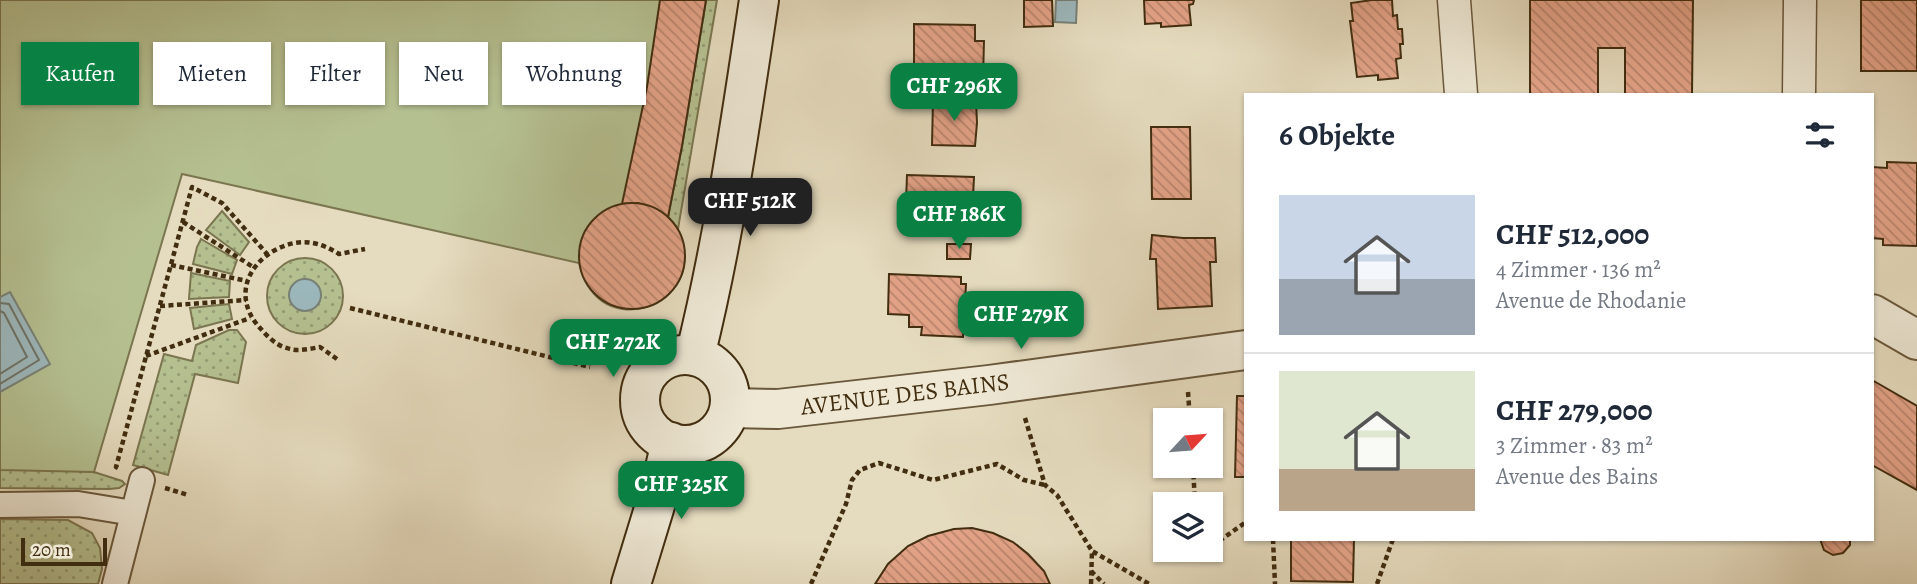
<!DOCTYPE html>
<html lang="de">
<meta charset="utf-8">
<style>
body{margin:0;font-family:Alegreya,serif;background:#f2f2f3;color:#1f2937;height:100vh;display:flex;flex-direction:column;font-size:26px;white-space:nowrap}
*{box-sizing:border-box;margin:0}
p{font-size:23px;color:#747a83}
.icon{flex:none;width:38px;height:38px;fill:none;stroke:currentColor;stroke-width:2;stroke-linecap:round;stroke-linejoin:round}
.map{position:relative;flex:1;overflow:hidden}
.panel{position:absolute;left:1244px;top:93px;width:630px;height:448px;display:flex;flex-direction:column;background:#fff;border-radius:0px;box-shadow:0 2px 5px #0004}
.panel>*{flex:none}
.guide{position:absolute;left:21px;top:42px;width:665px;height:63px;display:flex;gap:14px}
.needle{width:46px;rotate:64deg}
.controls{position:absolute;left:1153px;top:408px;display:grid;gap:14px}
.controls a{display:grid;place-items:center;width:70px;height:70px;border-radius:0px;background:#fff;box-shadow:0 2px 5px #0004;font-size:35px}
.scale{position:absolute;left:21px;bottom:18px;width:86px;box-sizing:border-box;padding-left:7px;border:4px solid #412d0f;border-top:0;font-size:19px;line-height:24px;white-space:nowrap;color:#412d0f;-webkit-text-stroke:5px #eee8d5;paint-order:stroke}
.price{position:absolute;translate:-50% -60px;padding:0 16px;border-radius:14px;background:#0b8043;color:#fff;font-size:23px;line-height:46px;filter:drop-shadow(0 2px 4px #0008)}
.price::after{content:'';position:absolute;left:50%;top:42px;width:21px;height:16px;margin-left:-10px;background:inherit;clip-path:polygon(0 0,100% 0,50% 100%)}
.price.on{background:#222;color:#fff}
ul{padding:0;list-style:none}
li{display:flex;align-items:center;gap:21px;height:175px;padding:0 35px}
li+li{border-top:2px solid #e0e1e3}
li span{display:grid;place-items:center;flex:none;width:196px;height:140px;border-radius:0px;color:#555}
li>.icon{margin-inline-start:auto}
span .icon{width:84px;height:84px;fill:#fffc;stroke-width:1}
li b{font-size:30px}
h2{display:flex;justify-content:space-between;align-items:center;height:84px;padding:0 35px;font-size:30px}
.tag{padding:0 24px;border-radius:0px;background:#fff;box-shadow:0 2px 5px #0004;font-size:24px;line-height:63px}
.tag.on{background:#0b8043;color:#fff}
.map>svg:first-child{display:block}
</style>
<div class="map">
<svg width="1917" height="584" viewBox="0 0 1917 584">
<defs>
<pattern id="grass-dots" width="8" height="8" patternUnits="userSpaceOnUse" patternTransform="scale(1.75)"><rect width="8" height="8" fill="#b5c091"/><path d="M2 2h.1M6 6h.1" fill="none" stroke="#959c75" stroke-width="1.8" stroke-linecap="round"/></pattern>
<pattern id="building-back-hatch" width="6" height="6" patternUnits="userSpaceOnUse" patternTransform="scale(1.75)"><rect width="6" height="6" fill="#e4a388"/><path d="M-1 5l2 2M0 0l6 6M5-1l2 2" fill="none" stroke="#ba856e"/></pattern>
</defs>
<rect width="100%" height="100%" fill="#e5dbbe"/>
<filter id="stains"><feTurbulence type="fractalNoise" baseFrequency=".00286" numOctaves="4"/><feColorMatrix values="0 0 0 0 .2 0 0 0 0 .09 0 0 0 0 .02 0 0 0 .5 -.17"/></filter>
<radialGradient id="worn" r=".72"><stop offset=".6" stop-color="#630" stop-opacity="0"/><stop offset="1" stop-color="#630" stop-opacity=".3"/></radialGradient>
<g fill="url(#grass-dots)" stroke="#7b7650" stroke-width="2">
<polygon points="706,0 717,0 678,229 668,217 682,146"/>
<polygon points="222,211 249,242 240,255 206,230"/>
<polygon points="201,239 237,260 232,274 193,264 197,247"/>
<circle cx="305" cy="296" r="38"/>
<polygon points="191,273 230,281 229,297 189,299"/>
<polygon points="229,304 232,319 194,329 190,308"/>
<polygon points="229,330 237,330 246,342 238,383 195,374 168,475 133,465 164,354 192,361 196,345"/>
<polygon points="0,436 59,470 94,472 122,481 125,484 119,488 109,489 0,488"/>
<polygon points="0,519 68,520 92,533 100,548 102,569 98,584 0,584"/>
</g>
<path fill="#b5c091" stroke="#7b7650" stroke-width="2" d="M 0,0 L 706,0 L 682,146 L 668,217 C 724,286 622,345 587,284 C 584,278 582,270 579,263 L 182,174 L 94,472 L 0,470 Z"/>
<g fill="#9cb8bd" stroke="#788077" stroke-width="2">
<polygon points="1056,0 1077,0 1076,23 1055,22"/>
<circle cx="305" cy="295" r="16"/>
<polygon points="10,292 50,364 0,392 0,297"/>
</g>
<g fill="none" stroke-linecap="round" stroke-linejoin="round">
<g stroke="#6e7266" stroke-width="2">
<polyline points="0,303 9,304 39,360 0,384"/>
<polyline points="0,311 4,313 27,357 0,374"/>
</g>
</g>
<g fill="url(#building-back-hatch)" stroke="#412d0f" stroke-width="2">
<polygon points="660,0 706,0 682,146 668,217 654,208 638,203 622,204 647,87"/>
<polygon points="1024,0 1052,0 1053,26 1024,27"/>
<polygon points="1144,0 1194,0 1193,4 1189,5 1191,25 1161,27 1161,23 1145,24"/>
<polygon points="1372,0 1392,0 1393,16 1397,15 1398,29 1402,29 1403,44 1400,44 1401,58 1396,59 1398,78 1378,80 1378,75 1357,77 1350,21 1353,21 1351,3"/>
<polygon points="1530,0 1693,0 1692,94 1625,94 1625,48 1598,48 1598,94 1530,94"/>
<rect x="1861" y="0" width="56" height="71"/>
<polygon points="914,24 975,25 975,41 984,41 983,79 914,78"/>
<polygon points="933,100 976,101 977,123 975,146 932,145"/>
<polygon points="1151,127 1190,127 1191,199 1152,199"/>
<polygon points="1887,162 1917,163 1917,246 1883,245 1883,239 1872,238 1872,167 1887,168"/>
<polygon points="907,175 974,177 973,197 971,197 972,231 905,229"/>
<circle cx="632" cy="256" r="53"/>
<polygon points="1152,235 1183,238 1215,238 1216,262 1210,262 1212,306 1158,309 1156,259 1150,259"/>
<polygon points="947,244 971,244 970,259 947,259"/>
<polygon points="889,274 961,277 961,284 966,284 963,337 921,335 922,327 909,327 909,315 888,314"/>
<polygon points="1872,380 1917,406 1917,490 1872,465"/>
<polygon points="1237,396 1246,396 1246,477 1235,477"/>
<polygon points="972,528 993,533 1013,542 1028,554 1044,571 1050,584 875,584 888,564 908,546 928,536 954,529"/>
<polygon points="1291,539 1354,539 1353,582 1291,581"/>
<polygon points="1820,539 1850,539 1850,545 1843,553 1833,555 1824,550"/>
</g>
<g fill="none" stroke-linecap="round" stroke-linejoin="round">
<g stroke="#6a583b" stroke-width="28">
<g id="pedestrian">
<polyline points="0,505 78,504 133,513"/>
<polyline points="115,584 142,480"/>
</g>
</g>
<g stroke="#6a583b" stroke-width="35">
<g id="minor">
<polyline points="1454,0 1461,94"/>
<polyline points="1799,94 1800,0"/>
</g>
</g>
<g stroke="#6a583b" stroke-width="42">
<g id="tertiary">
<polyline points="1872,314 1917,340"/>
<polyline points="730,408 778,409 989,385 1246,350"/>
</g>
</g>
<g stroke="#412d0f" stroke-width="42">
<g id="secondary">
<circle cx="685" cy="400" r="45"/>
<path d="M 695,356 C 724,239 741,119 759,0"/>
<polyline points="631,584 660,489 671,442"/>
</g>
</g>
<g stroke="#412d0f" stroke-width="4.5" stroke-dasharray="5 3.5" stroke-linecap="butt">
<polyline points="183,222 253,267"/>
<polyline points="171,265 247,281"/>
<polyline points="160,306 246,300"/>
<polyline points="350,308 590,367"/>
<polyline points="146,356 250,318"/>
<path d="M 337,359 L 320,347 C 309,349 297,352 287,348 C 277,346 267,336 261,329 C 234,301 244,266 277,249 C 299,238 319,241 339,254 L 365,249"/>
<polyline points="1188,392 1190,420"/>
<polyline points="1025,418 1045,485 1057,495 1092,551"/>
<polyline points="1193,466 1195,504"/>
<polyline points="118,468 116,467 192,187 222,203 267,254"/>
<polyline points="165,488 188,495"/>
<polyline points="1211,535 1222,539 1246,522"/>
<polyline points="1273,539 1275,584"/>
<polyline points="1091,571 1104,584"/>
<polyline points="811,584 846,504 852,480 860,470 879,463 933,480 997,464 1024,480 1045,485"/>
<polyline points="1091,584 1092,551 1149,584"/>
<polyline points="1377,584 1393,539"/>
</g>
<use href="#pedestrian" stroke="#eee8d5" stroke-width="24"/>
<use href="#minor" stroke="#eee8d5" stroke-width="32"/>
<use href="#tertiary" stroke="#eee8d5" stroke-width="38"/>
<use href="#secondary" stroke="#eee8d5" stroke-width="38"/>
</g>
<g text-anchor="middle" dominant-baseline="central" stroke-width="6" stroke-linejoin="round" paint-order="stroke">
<g font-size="24" fill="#412d0f" stroke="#eee8d5">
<text transform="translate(905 394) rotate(-7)">AVENUE DES BAINS</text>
</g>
</g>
<rect width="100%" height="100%" filter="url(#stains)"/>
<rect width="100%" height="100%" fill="url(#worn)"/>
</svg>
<div class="controls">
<a><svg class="needle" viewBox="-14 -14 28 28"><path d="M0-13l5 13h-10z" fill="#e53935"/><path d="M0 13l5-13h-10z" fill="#747a83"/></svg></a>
<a><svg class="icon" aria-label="layers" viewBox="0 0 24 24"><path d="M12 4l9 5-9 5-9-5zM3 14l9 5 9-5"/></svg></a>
</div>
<div class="scale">20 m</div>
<b class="price" style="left:954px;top:123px">CHF 296K</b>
<b class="price on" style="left:750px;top:238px">CHF 512K</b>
<b class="price" style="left:959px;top:251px">CHF 186K</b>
<b class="price" style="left:1021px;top:351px">CHF 279K</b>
<b class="price" style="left:613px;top:379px">CHF 272K</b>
<b class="price" style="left:681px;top:521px">CHF 325K</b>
<div class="guide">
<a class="tag on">Kaufen</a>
<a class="tag">Mieten</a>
<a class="tag">Filter</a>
<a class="tag">Neu</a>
<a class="tag">Wohnung</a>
</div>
<section class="panel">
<h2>6 Objekte<svg class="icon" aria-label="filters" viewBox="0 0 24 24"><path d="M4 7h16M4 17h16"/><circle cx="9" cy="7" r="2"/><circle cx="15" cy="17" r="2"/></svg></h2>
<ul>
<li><span style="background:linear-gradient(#c9d6e8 60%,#9aa5b1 0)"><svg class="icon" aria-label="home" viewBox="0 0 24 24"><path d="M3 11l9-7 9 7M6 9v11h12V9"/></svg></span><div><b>CHF 512,000</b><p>4 Zimmer · 136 m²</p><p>Avenue de Rhodanie</p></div></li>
<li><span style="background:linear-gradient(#dfe7d0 70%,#b9a48a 0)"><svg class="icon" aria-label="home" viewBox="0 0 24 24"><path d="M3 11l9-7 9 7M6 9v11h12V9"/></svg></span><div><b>CHF 279,000</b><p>3 Zimmer · 83 m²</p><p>Avenue des Bains</p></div></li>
</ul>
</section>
</div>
